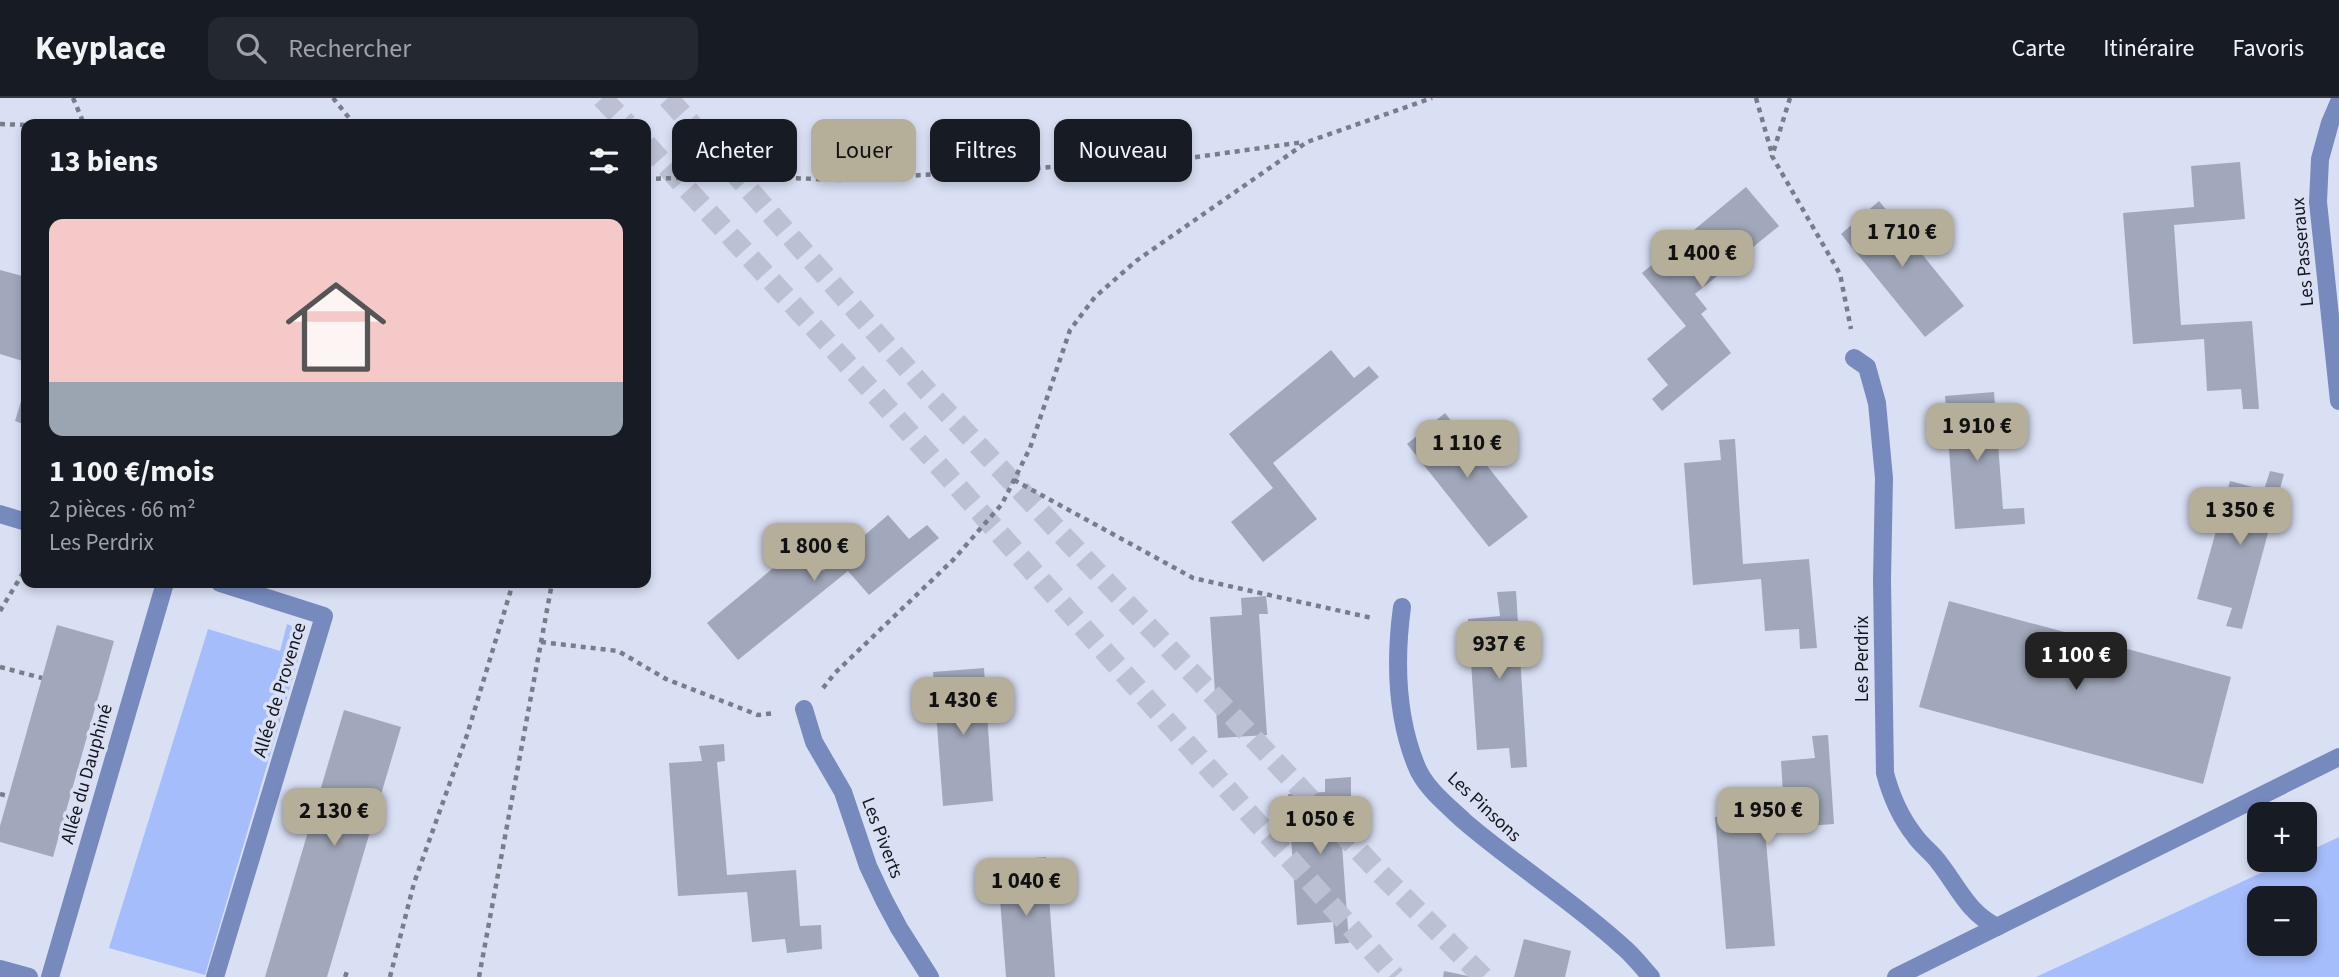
<!DOCTYPE html>
<html lang="fr">
<meta charset="utf-8">
<style>
body{margin:0;font-family:"Source Sans 3",sans-serif;background:#242831;color:#f1f3f6;height:100vh;display:flex;flex-direction:column;font-size:26px;white-space:nowrap}
*{box-sizing:border-box;margin:0}
p{font-size:23px;color:#9ea1a6}
.icon{flex:none;width:38px;height:38px;fill:none;stroke:currentColor;stroke-width:2;stroke-linecap:round;stroke-linejoin:round}
.map{position:relative;flex:1;overflow:hidden}
.side{position:absolute;left:21px;top:21px;width:630px;height:469px;display:flex;flex-direction:column;background:#171b24;border-radius:14px;box-shadow:0 4px 10px #0003}
.side>*{flex:none}
.banner{position:absolute;left:672px;top:21px;width:665px;height:63px;display:flex;gap:14px}
.fabs{position:absolute;left:2247px;top:704px;display:grid;gap:14px}
.fabs a{display:grid;place-items:center;width:70px;height:70px;border-radius:14px;background:#171b24;box-shadow:0 4px 10px #0003;font-size:35px}
.price{position:absolute;translate:-50% -60px;padding:0 16px;border-radius:14px;background:#b5ae99;color:#111;font-size:23px;line-height:46px;filter:drop-shadow(0 2px 4px #0008)}
.price::after{content:'';position:absolute;left:50%;top:42px;width:21px;height:16px;margin-left:-10px;background:inherit;clip-path:polygon(0 0,100% 0,50% 100%)}
.price.selected{background:#222;color:#fff}
ul{padding:0;list-style:none}
li{display:grid;align-content:center;gap:14px;height:371px;padding:0 28px}
li span{display:grid;place-items:center;height:217px;border-radius:14px;color:#555}
li>.icon{margin-inline-start:auto}
span .icon{width:126px;height:126px;fill:#fffc;stroke-width:1}
li b{font-size:30px}
h2{display:flex;justify-content:space-between;align-items:center;height:84px;padding:0 28px;font-size:30px}
.tag{padding:0 24px;border-radius:14px;background:#171b24;box-shadow:0 4px 10px #0003;font-size:24px;line-height:63px}
.tag.selected{background:#b5ae99;color:#111}
header{display:flex;align-items:center;gap:42px;box-sizing:border-box;height:98px;padding:0 35px;background:#171b24;border-bottom:2px solid #363941}
header strong{font-size:33px}
nav{display:flex;gap:38px;margin-inline-start:auto;font-size:24px}
.search{width:490px;height:63px;background:#242831;display:flex;align-items:center;gap:18px;box-sizing:border-box;padding:0 24px;border-radius:14px;color:#9ea1a6;font-size:26px}
.map>svg:first-child{display:block}
</style>
<header>
<strong>Keyplace</strong>
<div class="search"><svg class="icon" aria-label="search" viewBox="0 0 24 24"><circle cx="10" cy="10" r="6"/><path d="M15 15l6 6"/></svg>Rechercher</div>
<nav><a>Carte</a><a>Itinéraire</a><a>Favoris</a></nav>
</header>
<div class="map">
<svg width="2339" height="879" viewBox="0 0 2339 879">
<rect width="100%" height="100%" fill="#d9e0f4"/>
<g fill="#a6bdfb" fill-rule="evenodd">
<polygon points="287,526 298,531 301,542 299,559 205,877 109,850 208,531 280,553"/>
<path d="M 2339,739 L 2339,879 L 2036,879 L 2291,761 L 2305,761 L 2305,755 ZM 2259,800 L 2305,800 L 2305,845 L 2259,845 Z"/>
</g>
<g fill="#a1a8bb">
<polygon points="2240,64 2245,121 2174,127 2181,227 2252,223 2259,311 2243,311 2241,291 2207,293 2204,241 2133,246 2123,115 2194,109 2191,68"/>
<polygon points="1746,89 1779,128 1695,196 1707,211 1701,216 1731,255 1662,313 1652,301 1668,287 1647,261 1686,228 1642,175"/>
<polygon points="1879,103 1964,208 1925,239 1841,136"/>
<polygon points="0,172 26,179 26,264 0,256"/>
<polygon points="1331,252 1354,280 1369,268 1379,279 1273,365 1317,421 1263,464 1231,424 1273,390 1229,336"/>
<polygon points="26,287 26,327 15,323"/>
<polygon points="1994,294 2003,411 2024,410 2025,426 1955,431 1945,298"/>
<polygon points="1445,315 1528,419 1489,449 1407,346"/>
<polygon points="1735,341 1743,466 1809,461 1817,550 1800,551 1799,531 1765,533 1761,481 1693,487 1684,365 1721,362 1719,342"/>
<polygon points="2270,373 2284,376 2242,531 2226,528 2232,510 2197,501 2230,383 2264,392"/>
<polygon points="888,417 909,441 927,427 939,440 869,497 848,473 738,562 707,525 801,447 823,473"/>
<polygon points="1516,493 1527,669 1511,670 1509,650 1477,652 1468,521 1500,518 1497,494"/>
<polygon points="1266,498 1268,516 1259,516 1267,637 1218,640 1210,519 1242,517 1241,500"/>
<polygon points="1949,503 2231,579 2203,686 1919,609"/>
<polygon points="57,527 114,543 53,759 0,744 0,728"/>
<polygon points="984,570 993,703 943,708 933,574"/>
<polygon points="344,612 401,629 327,879 265,879"/>
<polygon points="1828,637 1834,726 1765,731 1775,848 1726,851 1715,719 1784,713 1781,663 1815,660 1812,638"/>
<polygon points="724,646 725,663 717,664 727,777 796,772 800,828 821,827 822,851 787,855 785,841 752,844 747,794 678,798 669,665 702,663 699,648"/>
<polygon points="1351,679 1351,704 1339,705 1349,845 1335,846 1333,824 1297,827 1288,696 1325,694 1325,681"/>
<polygon points="1046,759 1055,879 1006,879 997,763"/>
<polygon points="1524,841 1571,853 1565,879 1514,879"/>
<polygon points="1444,873 1468,878 1468,879 1443,879"/>
</g>
<g fill="none" stroke-linecap="round" stroke-linejoin="round">
<g stroke="#bbc1d3" stroke-width="21" stroke-dasharray="21 10" stroke-linecap="butt">
<polyline points="602,0 627,26"/>
<polyline points="668,0 928,294 1377,772 1483,879"/>
<polyline points="646,46 873,294 1395,879"/>
</g>
<g stroke="#787d8b" stroke-width="4.5" stroke-dasharray="5 5" stroke-linecap="butt">
<polyline points="73,0 84,26"/>
<polyline points="333,0 354,26"/>
<polyline points="1756,0 1772,56"/>
<polyline points="1790,0 1772,58 1840,176 1851,231"/>
<polyline points="0,26 26,27"/>
<polyline points="646,81 739,78 841,82 1182,61 1304,44"/>
<polyline points="1014,382 1193,480 1372,520"/>
<polyline points="0,513 26,470"/>
<polyline points="541,544 618,553 666,581 758,617 775,615"/>
<polyline points="0,569 42,580"/>
<polyline points="823,590 835,575 953,462 1002,406 1030,350 1070,232 1095,199 1136,163 1307,44 1432,0"/>
<polyline points="0,696 8,698"/>
<polyline points="345,879 348,871"/>
<polyline points="390,879 414,785 467,637 513,485"/>
<polyline points="479,879 552,485"/>
</g>
<g stroke="#768abe" stroke-width="18">
<polyline points="2339,4 2330,25 2320,61 2318,104 2339,303"/>
<path d="M 1854,260 L 1867,269 L 1877,305 L 1884,380 L 1882,482 L 1885,675 C 1891,698 1900,719 1915,738 C 1921,747 1930,753 1937,762 C 1958,788 1966,813 1997,829"/>
<polyline points="0,416 26,424"/>
<path d="M 1402,509 C 1395,561 1396,617 1416,667 C 1424,689 1447,707 1464,723 C 1515,767 1573,803 1622,848 C 1633,857 1642,869 1651,879"/>
<polyline points="804,611 814,644 843,694 868,768 884,802 899,830 930,879"/>
<polyline points="0,871 29,879"/>
<polyline points="50,879 165,485"/>
<polyline points="215,879 324,518 220,485"/>
<polyline points="1896,879 2339,659"/>
</g>
</g>
<g text-anchor="middle" dominant-baseline="central" stroke-width="7" stroke-linejoin="round" paint-order="stroke">
<g font-size="19" fill="#12141b" stroke="#d9e0f4">
<text transform="translate(2303 154) rotate(-95)">Les Passeraux</text>
<text transform="translate(1862 561) rotate(-90)">Les Perdrix</text>
<text transform="translate(280 592) rotate(-73)">Allée de Provence</text>
<text transform="translate(87 676) rotate(-74)">Allée du Dauphiné</text>
<text transform="translate(1484 709) rotate(43)">Les Pinsons</text>
<text transform="translate(882 740) rotate(69)">Les Piverts</text>
</g>
</g>
</svg>
<div class="fabs">
<a>+</a>
<a>−</a>
</div>
<b class="price" style="left:1902px;top:171px">1 710 €</b>
<b class="price" style="left:1702px;top:192px">1 400 €</b>
<b class="price" style="left:1977px;top:365px">1 910 €</b>
<b class="price" style="left:1467px;top:382px">1 110 €</b>
<b class="price" style="left:2240px;top:449px">1 350 €</b>
<b class="price" style="left:814px;top:485px">1 800 €</b>
<b class="price" style="left:1499px;top:583px">937 €</b>
<b class="price selected" style="left:2076px;top:594px">1 100 €</b>
<b class="price" style="left:963px;top:639px">1 430 €</b>
<b class="price" style="left:1768px;top:749px">1 950 €</b>
<b class="price" style="left:334px;top:750px">2 130 €</b>
<b class="price" style="left:1320px;top:758px">1 050 €</b>
<b class="price" style="left:1026px;top:820px">1 040 €</b>
<div class="banner">
<a class="tag">Acheter</a>
<a class="tag selected">Louer</a>
<a class="tag">Filtres</a>
<a class="tag">Nouveau</a>
</div>
<section class="side">
<h2>13 biens<svg class="icon" aria-label="filters" viewBox="0 0 24 24"><path d="M4 7h16M4 17h16"/><circle cx="9" cy="7" r="2"/><circle cx="15" cy="17" r="2"/></svg></h2>
<ul>
<li><span style="background:linear-gradient(#f6c9c9 75%,#9aa5b1 0)"><svg class="icon" aria-label="home" viewBox="0 0 24 24"><path d="M3 11l9-7 9 7M6 9v11h12V9"/></svg></span><div><b>1 100 €/mois</b><p>2 pièces · 66 m²</p><p>Les Perdrix</p></div></li>
</ul>
</section>
</div>
